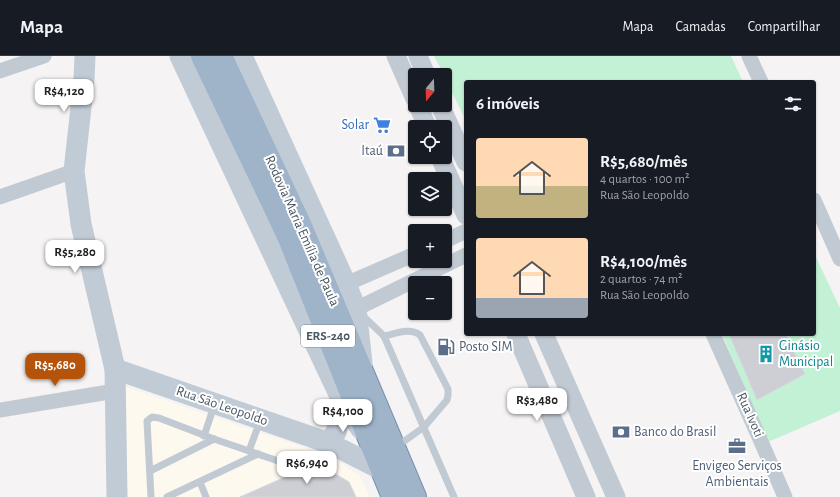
<!DOCTYPE html>
<html lang="pt">
<meta charset="utf-8">
<style>
body{margin:0;font-family:"Alegreya Sans",sans-serif;background:#20242c;color:#f1f3f6;height:100vh;display:flex;flex-direction:column;font-size:15px;white-space:nowrap}
*{box-sizing:border-box;margin:0}
p{font-size:13px;color:#9ea1a6}
.icon{flex:none;width:22px;height:22px;fill:none;stroke:currentColor;stroke-width:2;stroke-linecap:round;stroke-linejoin:round}
.map{position:relative;flex:1;overflow:hidden}
.drawer{position:absolute;left:464px;top:24px;width:352px;height:256px;display:flex;flex-direction:column;background:#171b24;border-radius:4px;box-shadow:0 1px 3px #0004}
.drawer>*{flex:none}
.needle{width:26px;rotate:199deg}
.tools{position:absolute;left:408px;top:12px;display:grid;gap:8px}
.tools a{display:grid;place-items:center;width:44px;height:44px;border-radius:4px;background:#171b24;box-shadow:0 1px 3px #0004;font-size:20px}
.price{position:absolute;translate:-50% -34px;padding:0 9px;border-radius:8px;background:#fff;color:#222;font-size:13px;line-height:26px;filter:drop-shadow(0 1px 2px #0008)}
.price::after{content:'';position:absolute;left:50%;top:24px;width:12px;height:9px;margin-left:-6px;background:inherit;clip-path:polygon(0 0,100% 0,50% 100%)}
.price.on{background:#b45309;color:#fff}
ul{padding:0;list-style:none}
li{display:flex;align-items:center;gap:12px;height:100px;padding:0 12px}
li span{display:grid;place-items:center;flex:none;width:112px;height:80px;border-radius:4px;color:#555}
li>.icon{margin-inline-start:auto}
span .icon{width:48px;height:48px;fill:#fffc;stroke-width:1}
li b{font-size:17px}
h2{display:flex;justify-content:space-between;align-items:center;height:48px;padding:0 12px;font-size:17px}
header{display:flex;align-items:center;gap:24px;box-sizing:border-box;height:56px;padding:0 20px;background:#171b24;border-bottom:1px solid #363941}
header strong{font-size:19px}
nav{display:flex;gap:22px;margin-inline-start:auto;font-size:14px}
.map>svg:first-child{display:block}
</style>
<header>
<strong>Mapa</strong>
<nav><a>Mapa</a><a>Camadas</a><a>Compartilhar</a></nav>
</header>
<div class="map">
<svg width="840" height="441" viewBox="0 0 840 441">
<rect width="100%" height="100%" fill="#f5f3f3"/>
<polygon fill="#fdf9ef" points="123,330 332,401 360,420 370,441 125,441"/>
<g fill="#c3f1d5">
<polygon points="434,0 731,0 743,26 466,26 466,65 445,22 445,19 444,19"/>
<polygon points="814,197 840,252 840,355 768,386 722,278 814,278"/>
</g>
<g fill="#cdcfd5" stroke="#d7d9de">
<polygon points="729,278 785,278 805,318 757,344"/>
<polygon points="317,407 349,426 356,441 240,441"/>
</g>
<g fill="none" stroke-linecap="round" stroke-linejoin="round">
<g stroke="#7690ad" stroke-width="24">
<g id="trunk">
<polyline points="202,0 286,175 370,385 393,441"/>
<polyline points="221,0 300,168 415,441"/>
</g>
</g>
<g stroke="#c1cad2" stroke-width="7">
<polyline points="362,259 384,280 454,441"/>
<path d="M 384,280 C 395,278 410,271 420,279 L 448,333 L 448,339 L 447,344 L 424,371 L 396,391"/>
<polyline points="204,380 214,350"/>
<polyline points="249,395 260,365"/>
<polyline points="150,415 214,383"/>
<polyline points="200,426 206,441"/>
<polyline points="151,441 147,365 152,361 159,362 214,383 290,409"/>
<polyline points="167,441 258,398"/>
</g>
<g stroke="#c1cad2" stroke-width="15">
<polyline points="749,0 761,26"/>
<polyline points="0,15 44,0"/>
<polyline points="0,141 74,115"/>
<polyline points="814,144 840,203"/>
<polyline points="445,185 466,175"/>
<polyline points="346,228 415,198"/>
<polyline points="356,253 466,199"/>
<polyline points="713,278 763,390 785,441"/>
<polyline points="0,354 115,335"/>
</g>
<g stroke="#c1cad2" stroke-width="19">
<polyline points="396,0 415,43"/>
<polyline points="418,0 426,19"/>
<polyline points="418,49 427,71"/>
<polyline points="440,49 466,106"/>
<polyline points="440,101 466,159"/>
<polyline points="516,278 586,441"/>
<polyline points="544,278 616,441"/>
</g>
<g stroke="#c1cbd6" stroke-width="21">
<polyline points="85,0 84,24 74,115 81,168 115,313 117,441"/>
<polyline points="180,0 344,349 361,373"/>
<polyline points="242,0 346,228 356,253 362,307"/>
<polyline points="115,313 329,387 382,414"/>
<polyline points="329,387 336,376 344,349"/>
</g>
<use href="#trunk" stroke="#9fb4c9" stroke-width="22"/>
</g>
<defs>
<g id="supermarket-bare" transform="scale(1.38)"><path d="M-6-5.5h2.5l.6 2H6L4.5 2H-2.5L-4.4-4H-6ZM-1.5 3.2a1.3 1.3 0 1 0 .1 0ZM3 3.2a1.3 1.3 0 1 0 .1 0Z" fill="#3f7fe0" stroke="#fff" stroke-width="2.5" paint-order="stroke"/></g>
<g id="bank-bare" transform="scale(1.38)"><path d="M-6-4H6V4H-6ZM0-2.3a2.3 2.3 0 1 0 0 4.6a2.3 2.3 0 1 0 0-4.6Z" fill="#5c6f8a" stroke="#fff" stroke-width="2.5" paint-order="stroke"/></g>
<g id="fuel-bare" transform="scale(1.38)"><path d="M-5.5-6h7V0h2V4h1.3V-2.5L3-4.5l.8-.8L6-3V5H2.5V1h-1V6h-7ZM-4.2-4.7v3.2H.2V-4.7Z" fill="#5c6f8a" stroke="#fff" stroke-width="2.5" paint-order="stroke"/></g>
<g id="building-bare" transform="scale(1.38)"><path d="M-4-6H4V6H1V3H-1V6H-4ZM-2.5-4.3h1.7v1.8h-1.7ZM.8-4.3h1.7v1.8H.8ZM-2.5-1h1.7V.8h-1.7ZM.8-1h1.7V.8H.8Z" fill="#0f9aa8" stroke="#fff" stroke-width="2.5" paint-order="stroke"/></g>
<g id="office-bare" transform="scale(1.38)"><path d="M-6-3h4V-5.5h4V-3h4V5H-6ZM-1-4.5V-3h2v-1.5ZM-6 0V1H6V0Z" fill="#5c6f8a" stroke="#fff" stroke-width="2.5" paint-order="stroke"/></g>
</defs>
<g fill-rule="evenodd">
<use href="#supermarket-bare" x="382" y="69"/>
<use href="#bank-bare" x="396" y="95"/>
<use href="#fuel-bare" x="446" y="291"/>
<use href="#building-bare" x="766" y="298"/>
<use href="#bank-bare" x="621" y="376"/>
<use href="#office-bare" x="737" y="390"/>
</g>
<g text-anchor="middle" dominant-baseline="central" stroke-width="4" stroke-linejoin="round" paint-order="stroke">
<rect fill="#fff" stroke="#808990" stroke-width="1" x="301" y="269" width="54" height="22" rx="3"/>
<g font-size="13" font-weight="bold" fill="#4a5661">
<text x="328" y="280">ERS-240</text>
</g>
<g font-size="14" fill="#366cbe" stroke="#fff" text-anchor="end">
<text x="369" y="69">Solar</text>
</g>
<g font-size="14" fill="#4e5e75" stroke="#fff" text-anchor="start">
<text x="383" y="95" text-anchor="end">Itaú</text>
<text x="459" y="291">Posto SIM</text>
<text x="634" y="376">Banco do Brasil</text>
<text x="737" y="410" text-anchor="middle">Envigeo Serviços<tspan x="737" dy="16">Ambientais</tspan></text>
</g>
<g font-size="14" fill="#4a5661" stroke="#fff">
<text transform="translate(302 175) rotate(66)">Rodovia Maria Emília de Paula</text>
<text transform="translate(222 350) rotate(19)">Rua São Leopoldo</text>
<text transform="translate(750 359) rotate(66)">Rua Ivoti</text>
</g>
<g font-size="14" fill="#0d838f" stroke="#fff" text-anchor="start">
<text x="779" y="290">Ginásio<tspan x="779" dy="16">Municipal</tspan></text>
</g>
</g>
</svg>
<div class="tools">
<a><svg class="needle" viewBox="-14 -14 28 28"><path d="M0-13l5 13h-10z" fill="#e53935"/><path d="M0 13l5-13h-10z" fill="#9ea1a6"/></svg></a>
<a><svg class="icon" aria-label="locate" viewBox="0 0 24 24"><circle cx="12" cy="12" r="6"/><path d="M12 2v4M12 18v4M2 12h4M18 12h4"/></svg></a>
<a><svg class="icon" aria-label="layers" viewBox="0 0 24 24"><path d="M12 4l9 5-9 5-9-5zM3 14l9 5 9-5"/></svg></a>
<a>+</a>
<a>−</a>
</div>
<b class="price" style="left:64px;top:57px">R$4,120</b>
<b class="price" style="left:75px;top:218px">R$5,280</b>
<b class="price on" style="left:55px;top:331px">R$5,680</b>
<b class="price" style="left:537px;top:366px">R$3,480</b>
<b class="price" style="left:343px;top:377px">R$4,100</b>
<b class="price" style="left:307px;top:429px">R$6,940</b>
<section class="drawer">
<h2>6 imóveis<svg class="icon" aria-label="filters" viewBox="0 0 24 24"><path d="M4 7h16M4 17h16"/><circle cx="9" cy="7" r="2"/><circle cx="15" cy="17" r="2"/></svg></h2>
<ul>
<li><span style="background:linear-gradient(#ffd9b3 60%,#c2b280 0)"><svg class="icon" aria-label="home" viewBox="0 0 24 24"><path d="M3 11l9-7 9 7M6 9v11h12V9"/></svg></span><div><b>R$5,680/mês</b><p>4 quartos · 100 m²</p><p>Rua São Leopoldo</p></div></li>
<li><span style="background:linear-gradient(#ffd9b3 75%,#9aa5b1 0)"><svg class="icon" aria-label="home" viewBox="0 0 24 24"><path d="M3 11l9-7 9 7M6 9v11h12V9"/></svg></span><div><b>R$4,100/mês</b><p>2 quartos · 74 m²</p><p>Rua São Leopoldo</p></div></li>
</ul>
</section>
</div>
